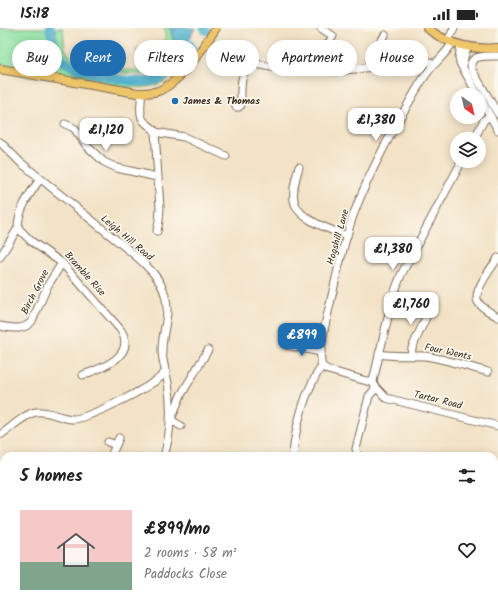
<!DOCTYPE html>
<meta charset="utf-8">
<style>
body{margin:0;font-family:Kalam,sans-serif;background:#f6f6f6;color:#222;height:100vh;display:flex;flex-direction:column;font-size:15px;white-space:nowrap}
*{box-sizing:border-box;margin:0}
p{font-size:13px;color:#767676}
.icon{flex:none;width:22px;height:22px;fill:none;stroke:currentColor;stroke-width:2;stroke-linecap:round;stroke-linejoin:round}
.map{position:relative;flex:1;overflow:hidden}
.drawer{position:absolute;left:0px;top:424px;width:498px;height:156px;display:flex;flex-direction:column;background:#fff;border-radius:12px 12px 0 0;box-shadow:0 2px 10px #0003}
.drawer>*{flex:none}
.guide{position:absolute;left:12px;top:12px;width:474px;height:36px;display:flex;gap:8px}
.needle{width:26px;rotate:146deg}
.tools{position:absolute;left:450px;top:60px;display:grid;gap:8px}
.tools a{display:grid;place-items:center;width:36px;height:36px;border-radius:50%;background:#fff;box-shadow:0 2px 10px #0003;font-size:20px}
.price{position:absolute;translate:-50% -34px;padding:0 9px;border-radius:8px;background:#fff;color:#222;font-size:13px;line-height:26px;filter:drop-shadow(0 1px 2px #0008)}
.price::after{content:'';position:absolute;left:50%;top:24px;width:12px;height:9px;margin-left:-6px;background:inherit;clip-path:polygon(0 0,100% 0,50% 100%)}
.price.active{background:#1f6fb2;color:#fff}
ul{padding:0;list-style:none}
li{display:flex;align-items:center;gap:12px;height:100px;padding:0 20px}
li span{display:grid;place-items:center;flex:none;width:112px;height:80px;border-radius:0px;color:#555}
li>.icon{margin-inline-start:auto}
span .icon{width:48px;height:48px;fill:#fffc;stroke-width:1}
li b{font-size:17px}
h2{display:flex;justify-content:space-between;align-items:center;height:48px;padding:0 20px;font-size:17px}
.chip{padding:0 14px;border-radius:18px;background:#fff;box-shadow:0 2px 10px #0003;font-size:14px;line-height:36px}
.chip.active{background:#1f6fb2;color:#fff}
.status{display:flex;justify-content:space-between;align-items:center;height:28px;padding:0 20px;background:#fff;direction:ltr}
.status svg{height:11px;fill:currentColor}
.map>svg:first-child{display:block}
</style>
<div class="status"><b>15:18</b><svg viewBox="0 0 49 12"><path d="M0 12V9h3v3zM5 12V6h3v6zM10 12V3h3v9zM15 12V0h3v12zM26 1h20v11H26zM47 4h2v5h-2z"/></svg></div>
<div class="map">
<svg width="498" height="580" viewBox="0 0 498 580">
<rect width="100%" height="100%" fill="#fbf7ec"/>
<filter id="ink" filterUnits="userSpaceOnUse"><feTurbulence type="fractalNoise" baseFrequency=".025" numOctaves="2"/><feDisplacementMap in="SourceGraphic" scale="8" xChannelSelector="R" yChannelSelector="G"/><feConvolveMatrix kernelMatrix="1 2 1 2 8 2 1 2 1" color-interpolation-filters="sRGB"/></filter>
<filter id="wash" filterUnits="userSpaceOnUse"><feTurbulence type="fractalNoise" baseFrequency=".012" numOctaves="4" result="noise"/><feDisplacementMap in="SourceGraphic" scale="16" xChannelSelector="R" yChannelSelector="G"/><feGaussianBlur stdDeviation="0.9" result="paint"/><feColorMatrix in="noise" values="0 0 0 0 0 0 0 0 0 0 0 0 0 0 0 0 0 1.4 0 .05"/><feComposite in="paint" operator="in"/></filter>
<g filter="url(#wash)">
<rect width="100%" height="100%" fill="#f3e2c6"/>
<g fill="#8be1a3" stroke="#638660">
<path d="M 0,0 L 47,0 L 50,27 C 57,34 64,39 72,43 C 88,51 144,61 160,53 C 173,46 184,33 195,22 L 193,26 C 169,52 163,62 126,59 L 0,36 Z"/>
<polygon points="55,0 63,0 65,21 72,31 122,42 142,42 136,21 166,12 164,0 170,0 176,21 169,33 171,36 161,43 150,47 101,43 67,32 59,19"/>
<polygon points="288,576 333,576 339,580 288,580"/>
</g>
<g fill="#50b1cf" stroke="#466e76">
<polygon points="170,0 195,0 187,16 182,16 179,21 176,21"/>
<polygon points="193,17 195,22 175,41 169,33 175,25 179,29"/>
</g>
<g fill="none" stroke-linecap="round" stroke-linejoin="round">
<g stroke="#50b1cf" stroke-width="9">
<path d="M 50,0 C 52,10 54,23 62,31 C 74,44 139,58 156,52 C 160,51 165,45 168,43 C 179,33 178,13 184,0"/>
<polyline points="204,0 206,3"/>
<polyline points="182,4 186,12 192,20"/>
</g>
</g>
</g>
<g filter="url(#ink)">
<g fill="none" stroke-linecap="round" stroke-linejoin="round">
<g stroke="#7b6a59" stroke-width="9">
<g id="minor">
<polyline points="448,13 454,0"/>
<polyline points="461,17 459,29 460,35 478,67"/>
<path d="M 498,28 C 488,28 466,26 472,42 L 498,86"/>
<polyline points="463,38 464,29 468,18"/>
<polyline points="369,39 370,31 385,7"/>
<polyline points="321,42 321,27 333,8 321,0"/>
<path d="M 142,65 C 141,73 139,86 143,92 C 147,98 153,98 155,104 L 160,180 L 159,193 L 157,203"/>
<polyline points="479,68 498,102"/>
<path d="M 241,73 L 236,74 L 236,79 L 239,79 L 241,77 C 241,61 239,47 251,35 L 271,39 L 336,43 L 420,34 L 430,34 L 434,36"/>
<polyline points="65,96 74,100 87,118 104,134 117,140 157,149"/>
<polyline points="155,104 184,109 226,128"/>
<polyline points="474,111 484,92 490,88"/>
<path d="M 0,114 L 20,134 L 136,228 C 148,239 161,251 165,267 C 171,286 162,303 162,322 C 162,332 166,344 168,355 C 172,378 171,406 164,428"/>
<polyline points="462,133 401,247 393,268 373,353 374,357 386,370 498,398"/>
<path d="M 299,139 C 296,150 291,165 295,176 C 301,193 332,202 347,208"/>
<path d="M 40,151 C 30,166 18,181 18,200 L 31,213 L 62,235 L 120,301 C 138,327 103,340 83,347"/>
<polyline points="0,229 18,200"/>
<path d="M 498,230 C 492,239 472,264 478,274 C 481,280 492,285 498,289"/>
<polyline points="420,275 430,279"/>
<path d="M 0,298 C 12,300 24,303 32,293 L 48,257 L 62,235"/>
<polyline points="286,317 321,324"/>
<path d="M 379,326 C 394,329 409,327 425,328 C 446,331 468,339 488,344"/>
<polyline points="411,327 412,320 433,274"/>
<polyline points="322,338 328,342 370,354 373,353"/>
<polyline points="171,391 181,367 208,322"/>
<polyline points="171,392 181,398"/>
<path d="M 0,407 C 10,401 24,386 36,384 C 47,382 60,390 72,391 C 85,392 140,364 152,355 C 158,352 162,348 166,343"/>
<polyline points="108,414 116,417"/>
<polyline points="111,428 119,410"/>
<path d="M 293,428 C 295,399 305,362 322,338 C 317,326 327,289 330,276 C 337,246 343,216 353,188 C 368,147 389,108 411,71 C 417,60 423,50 431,40 C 438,32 447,25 452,15"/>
<polyline points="358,428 356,421 369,368 376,360"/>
<polyline points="494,477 498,478"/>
<polyline points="0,499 4,501"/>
<polyline points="495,552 498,538"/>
<polyline points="0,564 4,563"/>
<polyline points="27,576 30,580"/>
<polyline points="214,579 218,580"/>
<polyline points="107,580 108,576"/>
</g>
</g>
<g stroke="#7b6a59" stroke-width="10">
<g id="major">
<path d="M 427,0 C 447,16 472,22 498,20"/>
<path d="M 0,41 L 137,65 C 143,65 152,65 158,63 C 181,54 203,20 216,0"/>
</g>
</g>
<use href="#minor" stroke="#fff" stroke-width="7"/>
<use href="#major" stroke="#eec569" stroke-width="8"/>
</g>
</g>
<circle fill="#1f6fb2" stroke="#fbf7ec" stroke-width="1.5" cx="175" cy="73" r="4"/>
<g text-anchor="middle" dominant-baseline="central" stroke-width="3.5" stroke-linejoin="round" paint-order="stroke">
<g font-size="10" font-weight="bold" fill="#3b2a1e" stroke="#fbf7ec" text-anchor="start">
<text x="183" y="73">James &amp; Thomas</text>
</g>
<g font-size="10" fill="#3b2a1e" stroke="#fbf7ec">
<text transform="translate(338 209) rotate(-74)">Hogshill Lane</text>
<text transform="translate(127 210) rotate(40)">Leigh Hill Road</text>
<text transform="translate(85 246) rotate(48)">Bramble Rise</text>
<text transform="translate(35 264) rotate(-63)">Birch Grove</text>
<text transform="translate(448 324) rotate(12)">Four Wents</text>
<text transform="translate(438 372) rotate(14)">Tartar Road</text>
</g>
</g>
</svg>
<div class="tools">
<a><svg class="needle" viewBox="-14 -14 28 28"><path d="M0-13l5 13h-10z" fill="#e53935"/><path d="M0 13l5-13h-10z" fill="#767676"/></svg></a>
<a><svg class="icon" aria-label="layers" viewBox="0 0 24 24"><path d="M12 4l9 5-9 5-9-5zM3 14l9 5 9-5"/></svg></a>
</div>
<b class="price" style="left:376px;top:114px">£1,380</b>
<b class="price" style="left:106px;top:124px">£1,120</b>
<b class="price" style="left:393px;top:243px">£1,380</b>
<b class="price" style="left:411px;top:298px">£1,760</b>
<b class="price active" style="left:302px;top:329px">£899</b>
<div class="guide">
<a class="chip">Buy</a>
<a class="chip active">Rent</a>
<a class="chip">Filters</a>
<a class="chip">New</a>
<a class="chip">Apartment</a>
<a class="chip">House</a>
</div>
<section class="drawer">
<h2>5 homes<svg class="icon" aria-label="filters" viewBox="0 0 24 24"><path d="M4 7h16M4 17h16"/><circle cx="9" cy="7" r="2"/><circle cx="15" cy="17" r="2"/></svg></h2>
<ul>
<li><span style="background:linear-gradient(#f6c9c9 65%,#7fa58c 0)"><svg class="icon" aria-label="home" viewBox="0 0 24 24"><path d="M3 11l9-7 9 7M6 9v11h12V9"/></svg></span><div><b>£899/mo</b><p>2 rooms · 58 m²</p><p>Paddocks Close</p></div><svg class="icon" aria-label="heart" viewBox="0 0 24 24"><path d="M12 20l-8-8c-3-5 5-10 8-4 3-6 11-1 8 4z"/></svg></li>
</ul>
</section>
</div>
